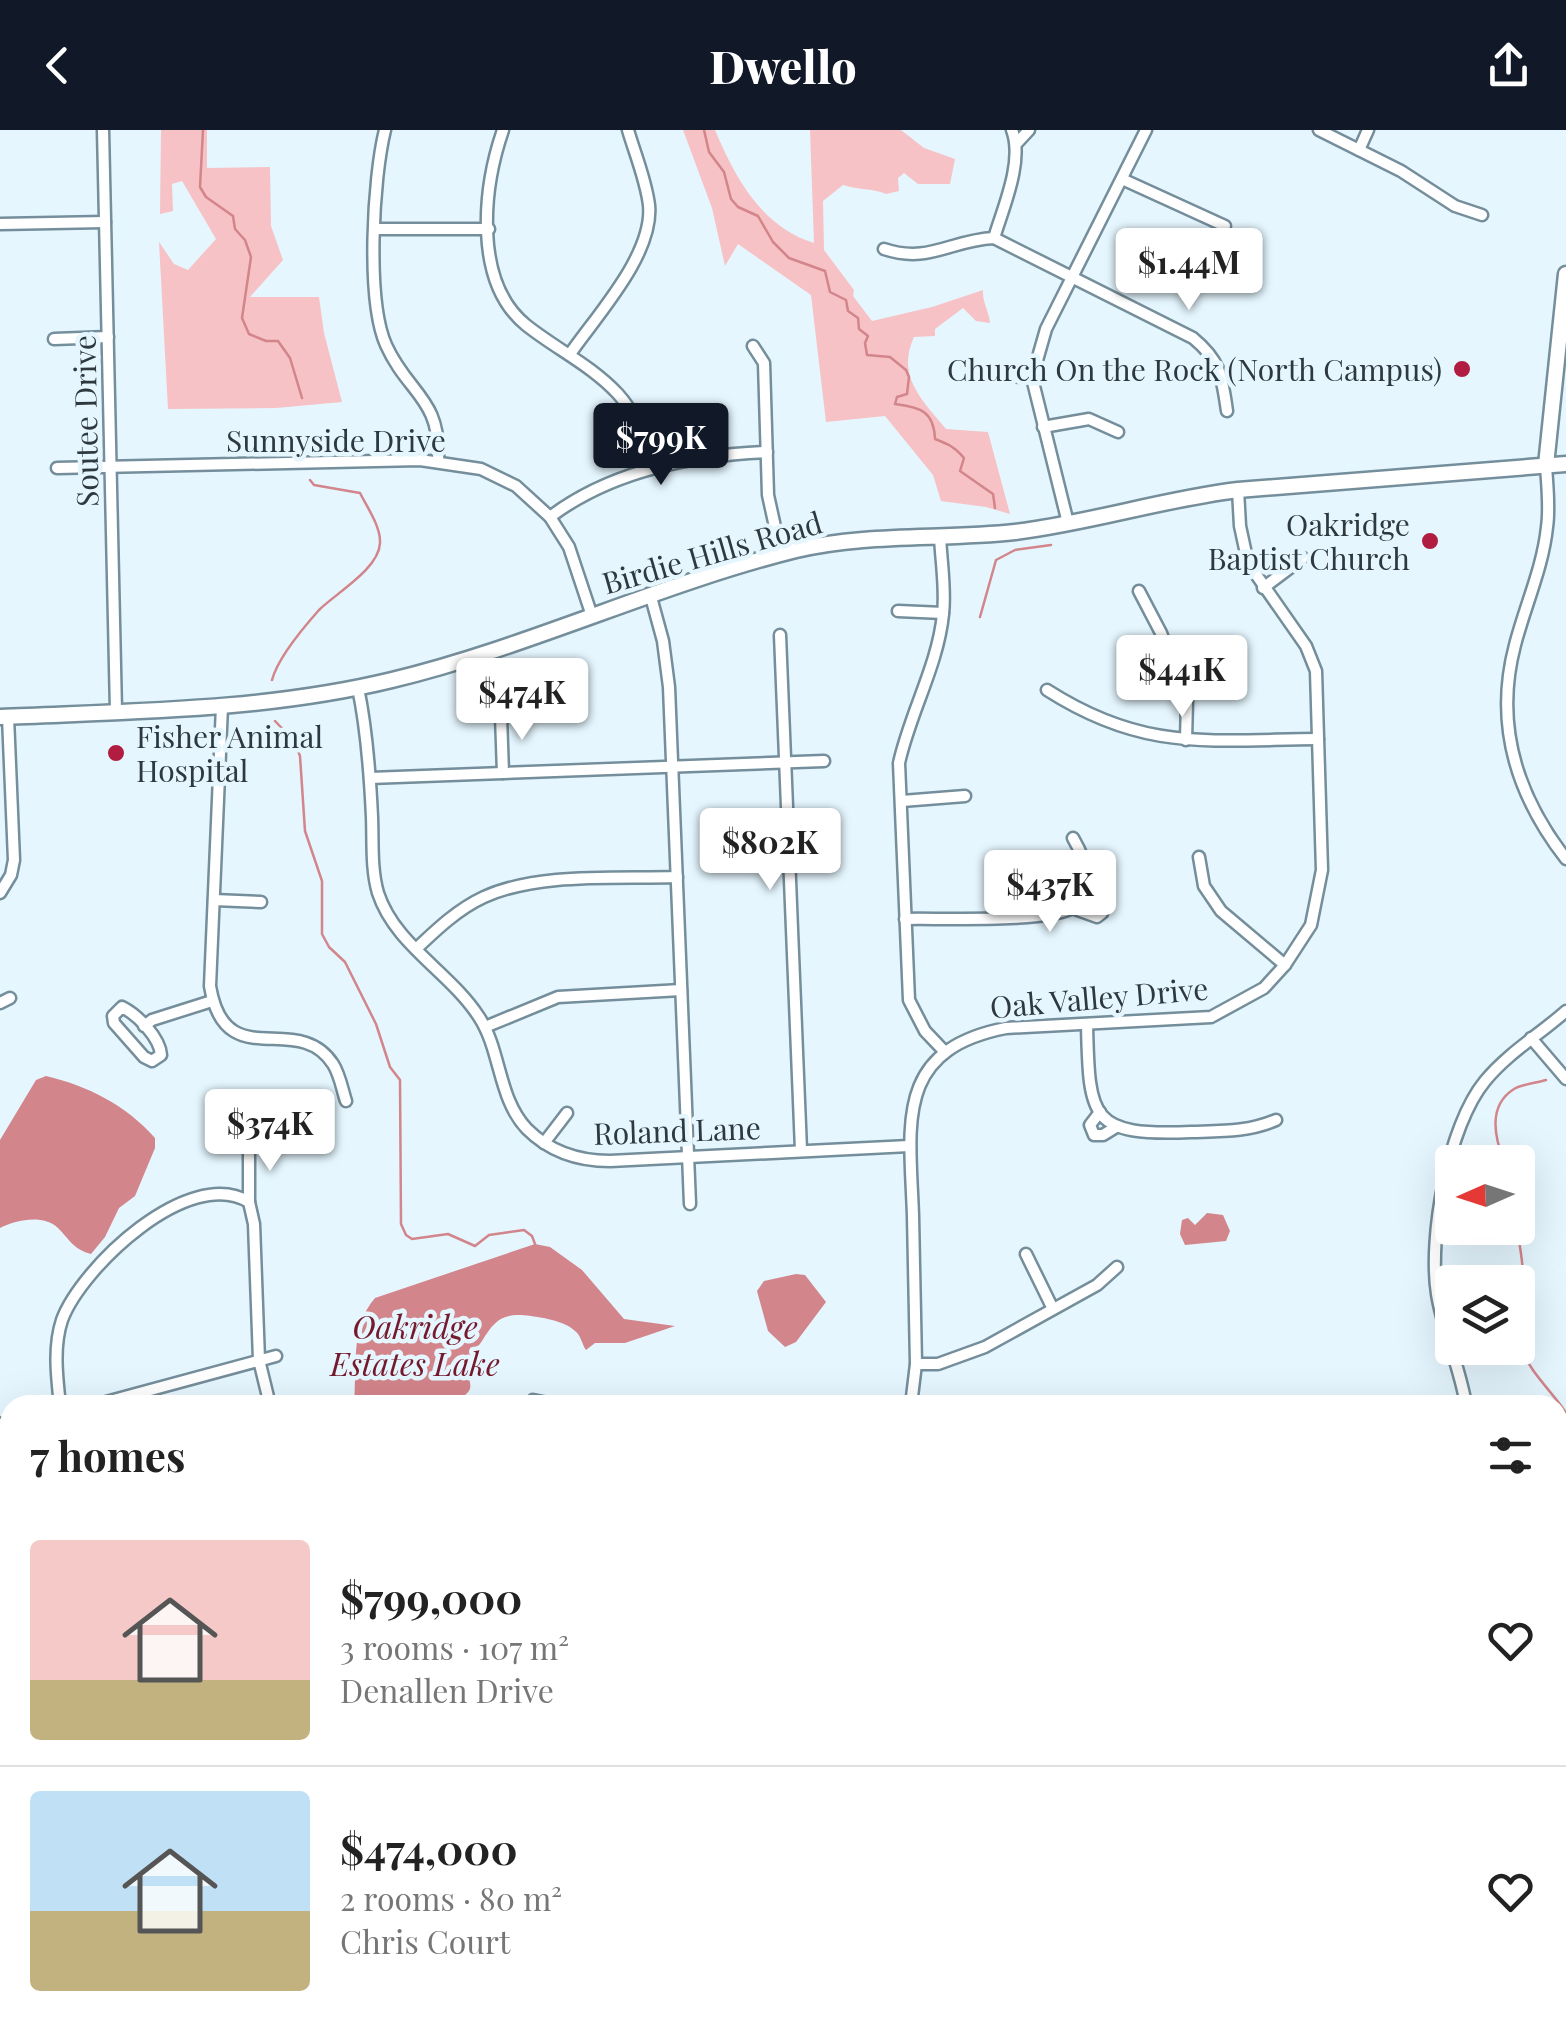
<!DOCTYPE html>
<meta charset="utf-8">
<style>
body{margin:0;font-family:"Playfair Display",serif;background:#f6f6f6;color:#222;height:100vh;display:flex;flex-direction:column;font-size:38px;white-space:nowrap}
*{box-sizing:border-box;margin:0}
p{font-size:32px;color:#767676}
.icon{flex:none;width:55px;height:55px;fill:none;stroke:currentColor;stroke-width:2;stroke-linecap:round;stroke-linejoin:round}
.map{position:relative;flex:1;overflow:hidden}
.details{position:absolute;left:0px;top:1265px;width:1568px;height:640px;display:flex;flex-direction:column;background:#fff;border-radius:30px 30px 0 0;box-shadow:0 10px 40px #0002}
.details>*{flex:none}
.needle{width:65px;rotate:267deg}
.fabs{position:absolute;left:1435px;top:1015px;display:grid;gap:20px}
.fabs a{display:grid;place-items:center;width:100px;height:100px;border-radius:10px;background:#fff;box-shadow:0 10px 40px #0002;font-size:50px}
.price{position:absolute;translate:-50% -85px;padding:0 22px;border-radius:10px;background:#fff;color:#222;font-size:32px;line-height:65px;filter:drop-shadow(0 2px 5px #0008)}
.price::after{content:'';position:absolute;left:50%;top:60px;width:30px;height:22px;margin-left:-15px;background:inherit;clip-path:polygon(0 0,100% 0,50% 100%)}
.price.selected{background:#111827;color:#fff}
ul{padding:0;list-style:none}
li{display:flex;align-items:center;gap:30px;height:250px;padding:0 30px}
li+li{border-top:2px solid #e0e0e0}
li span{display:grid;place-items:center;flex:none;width:280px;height:200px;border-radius:10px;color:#555}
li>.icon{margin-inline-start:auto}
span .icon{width:120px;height:120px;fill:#fffc;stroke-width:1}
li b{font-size:42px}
h2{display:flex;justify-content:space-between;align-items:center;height:120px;padding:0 30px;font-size:42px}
header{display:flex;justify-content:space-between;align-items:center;height:130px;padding:0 30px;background:#111827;color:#fff;font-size:45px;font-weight:800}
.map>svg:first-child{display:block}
</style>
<header><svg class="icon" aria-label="back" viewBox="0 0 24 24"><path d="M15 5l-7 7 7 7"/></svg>Dwello<svg class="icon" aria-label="share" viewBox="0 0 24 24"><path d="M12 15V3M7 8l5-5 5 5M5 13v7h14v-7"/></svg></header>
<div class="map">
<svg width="1566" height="1905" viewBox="0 0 1566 1905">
<rect width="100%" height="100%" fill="#e5f6fe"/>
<g fill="#f7c2c5">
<polygon points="161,0 207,0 207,38 270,37 271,96 283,130 250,167 319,167 324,203 342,272 276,278 168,279 159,112 174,134 188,140 216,109 182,51 172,54 173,81 160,84"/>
<path d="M 683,0 L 715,0 C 735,47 761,97 814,113 L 810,0 L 901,0 L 924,18 L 955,29 L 950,54 L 918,54 L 904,43 L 898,48 L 899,61 L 886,64 C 872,58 858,60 843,55 L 823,71 L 824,120 L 854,160 L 853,166 L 872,191 L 932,177 L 983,160 C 982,172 989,181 990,193 L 976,191 L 963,178 L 935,199 L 935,206 L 914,207 C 896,246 922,270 946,299 L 988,302 L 1010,384 L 986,377 L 941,371 L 933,345 L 885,286 L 826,292 L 811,165 L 738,114 L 725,136 L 712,78 Z"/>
</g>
<g fill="#d2858b">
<path d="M 46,946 C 88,956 126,975 155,1008 L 155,1018 L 135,1066 L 119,1078 L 105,1107 L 91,1124 C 73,1119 70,1110 58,1098 C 43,1084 16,1090 0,1098 L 0,1010 L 36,950 Z"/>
<polygon points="1207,1083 1223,1085 1230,1101 1226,1111 1185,1115 1180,1104 1182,1090 1188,1088 1195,1095"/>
<path d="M 535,1114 L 550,1117 L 582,1140 L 624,1189 L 675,1196 L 625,1213 L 595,1213 L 586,1220 C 582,1215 581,1205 575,1201 C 565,1191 544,1188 531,1186 C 504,1182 495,1189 482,1211 C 478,1217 471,1224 469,1231 C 464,1258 484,1255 450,1275 L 354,1275 C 357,1240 350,1196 375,1168 Z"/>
<polygon points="796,1144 805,1145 826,1172 796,1212 785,1217 768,1201 757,1161 764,1151"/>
</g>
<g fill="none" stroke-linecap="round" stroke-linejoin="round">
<g stroke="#d2858b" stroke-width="2.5">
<polyline points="203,0 200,57 206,67 233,86 235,99 245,110 251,127 242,188 249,204 266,211 278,211 290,228 302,268"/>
<path d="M 704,0 L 709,22 L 724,42 L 731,69 L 738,77 L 758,86 L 773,112 L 789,128 L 825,141 L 830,162 L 846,170 L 848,181 L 858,188 L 859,199 L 868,206 L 865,213 L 867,225 L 890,227 L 906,240 L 909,247 L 907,264 L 897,267 L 895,274 C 921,277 934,282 935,309 C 948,314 955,317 964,328 L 960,341 L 993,364 L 995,378"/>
<polyline points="980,487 996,430 1015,420 1051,415"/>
<path d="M 272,550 C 278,527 303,498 319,480 C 336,463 379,439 380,413 C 381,397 367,377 360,363 L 314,355 L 310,350"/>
<polyline points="275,591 294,611 300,626 305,701 322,751 322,804 329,817 345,832 376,894 390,937 400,950 401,1094 406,1105 412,1109 448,1104 475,1116 489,1105 524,1100 532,1106 535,1114"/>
<path d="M 1504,1032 C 1495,1008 1487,976 1514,959 C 1522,954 1537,953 1546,950"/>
<path d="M 1517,1098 C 1519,1113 1523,1130 1523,1146 C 1523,1168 1512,1196 1521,1218 C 1531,1244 1551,1260 1566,1283"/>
<polyline points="1558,1297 1566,1285"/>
<polyline points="1558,1341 1562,1350 1558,1357"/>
<polyline points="1558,1576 1566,1577"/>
<polyline points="1511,1895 1525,1905"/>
</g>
<g stroke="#758e9b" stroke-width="15">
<g id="street">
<polyline points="103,0 116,581"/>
<path d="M 385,0 C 373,48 366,170 386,215 C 408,264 441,268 438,330"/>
<path d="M 503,0 C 483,58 473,152 526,195 C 556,219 591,235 618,264 C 637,285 646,312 657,338"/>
<polyline points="1319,0 1401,41 1455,76 1482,85"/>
<polyline points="1016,14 1029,0"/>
<polyline points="1359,20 1368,0"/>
<polyline points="1122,49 1225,96"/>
<polyline points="0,94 105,92"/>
<polyline points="376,99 489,99"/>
<path d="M 994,108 C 1003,78 1024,31 1012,0"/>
<path d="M 884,119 C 929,134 950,110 994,108 L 1193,208 C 1221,231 1222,247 1227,281"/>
<polyline points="54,209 108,207"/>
<polyline points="753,216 764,233 768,365 781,424"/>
<path d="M 570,224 C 597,185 654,124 649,75 C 646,50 635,24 628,0"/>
<polyline points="968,236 976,243 1032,248"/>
<polyline points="1043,297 1089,289 1118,302"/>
<path d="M 1546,335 C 1547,355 1550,377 1547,397 C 1543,437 1525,476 1515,515 C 1494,594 1517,666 1566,729"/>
<polyline points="57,338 420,330 481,339 516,356 550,387 569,417 592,486"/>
<path d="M 550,387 C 611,341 692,325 767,322"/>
<polyline points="1068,393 1032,248 1046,199 1146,0"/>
<path d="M 940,406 C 941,431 946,459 943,484 C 938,535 910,583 899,633 L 909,870 L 925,901 L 944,921"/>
<polyline points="1263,458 1303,428"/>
<polyline points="1139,461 1161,503 1187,571 1186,610"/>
<polyline points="651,467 663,511 669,557 690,1074"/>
<polyline points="898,481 943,483"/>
<polyline points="780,505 801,1020"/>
<path d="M 358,558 C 367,600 370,644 372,687 C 373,712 371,739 378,763 C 395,815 450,842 479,887 C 501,920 498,969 527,999 C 550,1022 578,1031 610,1031 L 909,1016"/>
<path d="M 1047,560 C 1144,622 1208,610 1318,609"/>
<path d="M 222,576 L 210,856 C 225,947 297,879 333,934 C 340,945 342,959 346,971"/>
<polyline points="501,586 503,643"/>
<polyline points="370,648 824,631"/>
<polyline points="902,671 965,666"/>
<polyline points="1199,727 1204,756 1221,781 1285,835"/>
<polyline points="0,763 11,745 14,730 8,587"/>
<polyline points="214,770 261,772"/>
<polyline points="1072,778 1097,787 1102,783 1101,771 1086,761"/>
<path d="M 905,789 C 937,788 1052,793 1074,777 C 1099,759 1085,729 1073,708"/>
<path d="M 416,819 C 437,799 458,779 484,767 C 539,742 617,749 677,747"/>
<polyline points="0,873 10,868"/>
<path d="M 122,877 C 138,885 160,908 161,925 L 152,931 L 144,927 L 114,893 L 113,886 Z"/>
<path d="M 1087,895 C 1089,990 1091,1006 1191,1002 C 1222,1001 1248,1002 1276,990"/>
<polyline points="144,896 152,890 212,871"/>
<polyline points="485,897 558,867 681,860"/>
<polyline points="1531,908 1566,949"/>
<polyline points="1100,982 1090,995 1094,1005 1103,1005 1116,997"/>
<polyline points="249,1012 249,1072 254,1094 259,1230 270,1275"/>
<polyline points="544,1013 567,983"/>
<polyline points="1026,1124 1052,1177"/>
<polyline points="916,1234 938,1234 985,1217 1097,1155 1117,1137"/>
<polyline points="533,1270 558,1275"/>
<path d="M 60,1275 C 57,1248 53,1217 62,1190 C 81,1138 189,1035 249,1072"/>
<polyline points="95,1275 276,1226"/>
<path d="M 911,1275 L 916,1234 C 915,1185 914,1135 913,1086 C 910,995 893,920 1006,898 L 1211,887 L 1264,858 L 1285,835 L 1311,795 L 1322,740 L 1316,541 L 1306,516 L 1248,433 L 1240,396 L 1238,360"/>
<path d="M 1466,1275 C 1460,1237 1443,1202 1437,1164 C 1428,1107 1448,996 1485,951 C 1508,923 1539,905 1566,881"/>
<polyline points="0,1294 10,1292"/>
<polyline points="0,1451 10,1438"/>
<polyline points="0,1494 10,1504"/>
<polyline points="1,1637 1,1601 10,1586"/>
<polyline points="1558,1666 1566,1675"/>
<polyline points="0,1692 10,1689"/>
<polyline points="1558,1700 1566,1684"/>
<polyline points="1558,1815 1566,1821"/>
<polyline points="0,1845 10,1853"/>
<polyline points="37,1895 41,1905"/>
<polyline points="180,1895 185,1905"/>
<polyline points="299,1895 308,1905"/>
<polyline points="939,1895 940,1905"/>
<polyline points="1216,1895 1216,1905"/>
<polyline points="725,1905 728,1895"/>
<polyline points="830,1905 831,1895"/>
<polyline points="1042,1905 1076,1895"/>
</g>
</g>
<g stroke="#758e9b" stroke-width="19">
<g id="secondary">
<polyline points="1546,335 1566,144"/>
<path d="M 0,587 C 131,581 264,581 392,550 C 529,517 659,454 796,420 C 868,403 942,410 1015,402 C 1090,393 1163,369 1238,360 L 1566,334"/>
<polyline points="0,1753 10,1762"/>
<polyline points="109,1895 113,1905"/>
</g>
</g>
<use href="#street" stroke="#fff" stroke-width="10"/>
<use href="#secondary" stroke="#fff" stroke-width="14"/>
</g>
<g fill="#b01d41" stroke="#e5f6fe" stroke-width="4">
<circle cx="1462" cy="239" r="10"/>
<circle cx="1430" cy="411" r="10"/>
<circle cx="116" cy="623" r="10"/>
</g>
<g text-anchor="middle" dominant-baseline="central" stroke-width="9" stroke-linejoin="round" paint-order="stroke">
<g font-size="30" fill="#2e393f" stroke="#e5f6fe" text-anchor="end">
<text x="1442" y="239">Church On the Rock (North Campus)</text>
<text x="1410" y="394">Oakridge<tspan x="1410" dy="34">Baptist Church</tspan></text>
<text x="136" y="606" text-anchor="start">Fisher Animal<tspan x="136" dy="34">Hospital</tspan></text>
</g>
<g font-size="30" fill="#2e393f" stroke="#e5f6fe">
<text transform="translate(85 291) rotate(-91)">Soutee Drive</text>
<text x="336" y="310">Sunnyside Drive</text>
<text transform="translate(712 422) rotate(-16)">Birdie Hills Road</text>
<text transform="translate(1099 867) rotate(-5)">Oak Valley Drive</text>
<text transform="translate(677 1000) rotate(-2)">Roland Lane</text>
</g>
<g font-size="32" font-style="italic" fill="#75192c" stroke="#e5f6fe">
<text x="415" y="1195">Oakridge<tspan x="415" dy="37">Estates Lake</tspan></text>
</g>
</g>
</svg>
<div class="fabs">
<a><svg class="needle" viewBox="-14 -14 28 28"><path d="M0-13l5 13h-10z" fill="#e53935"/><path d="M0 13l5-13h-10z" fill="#767676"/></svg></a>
<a><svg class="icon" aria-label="layers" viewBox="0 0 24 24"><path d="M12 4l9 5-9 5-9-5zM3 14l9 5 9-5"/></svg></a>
</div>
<b class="price" style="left:1189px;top:183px">$1.44M</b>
<b class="price selected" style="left:661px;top:358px">$799K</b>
<b class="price" style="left:1182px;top:590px">$441K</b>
<b class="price" style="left:522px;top:613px">$474K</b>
<b class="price" style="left:770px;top:763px">$802K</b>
<b class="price" style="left:1050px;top:805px">$437K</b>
<b class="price" style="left:270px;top:1044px">$374K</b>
<section class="details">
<h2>7 homes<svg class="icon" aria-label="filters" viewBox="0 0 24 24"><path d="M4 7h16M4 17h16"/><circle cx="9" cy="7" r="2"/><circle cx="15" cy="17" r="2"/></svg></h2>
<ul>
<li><span style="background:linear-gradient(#f6c9c9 70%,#c2b280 0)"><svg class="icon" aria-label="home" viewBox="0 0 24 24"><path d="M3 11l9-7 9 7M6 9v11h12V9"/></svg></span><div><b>$799,000</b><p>3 rooms · 107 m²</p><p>Denallen Drive</p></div><svg class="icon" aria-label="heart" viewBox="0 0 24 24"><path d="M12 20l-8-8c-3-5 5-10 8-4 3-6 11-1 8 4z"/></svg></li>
<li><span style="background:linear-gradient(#bfe0f5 60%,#c2b280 0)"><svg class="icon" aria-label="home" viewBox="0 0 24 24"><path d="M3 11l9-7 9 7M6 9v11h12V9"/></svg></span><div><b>$474,000</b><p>2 rooms · 80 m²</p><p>Chris Court</p></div><svg class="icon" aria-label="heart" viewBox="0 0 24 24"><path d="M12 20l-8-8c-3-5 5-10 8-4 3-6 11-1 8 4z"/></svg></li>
</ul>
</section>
</div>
